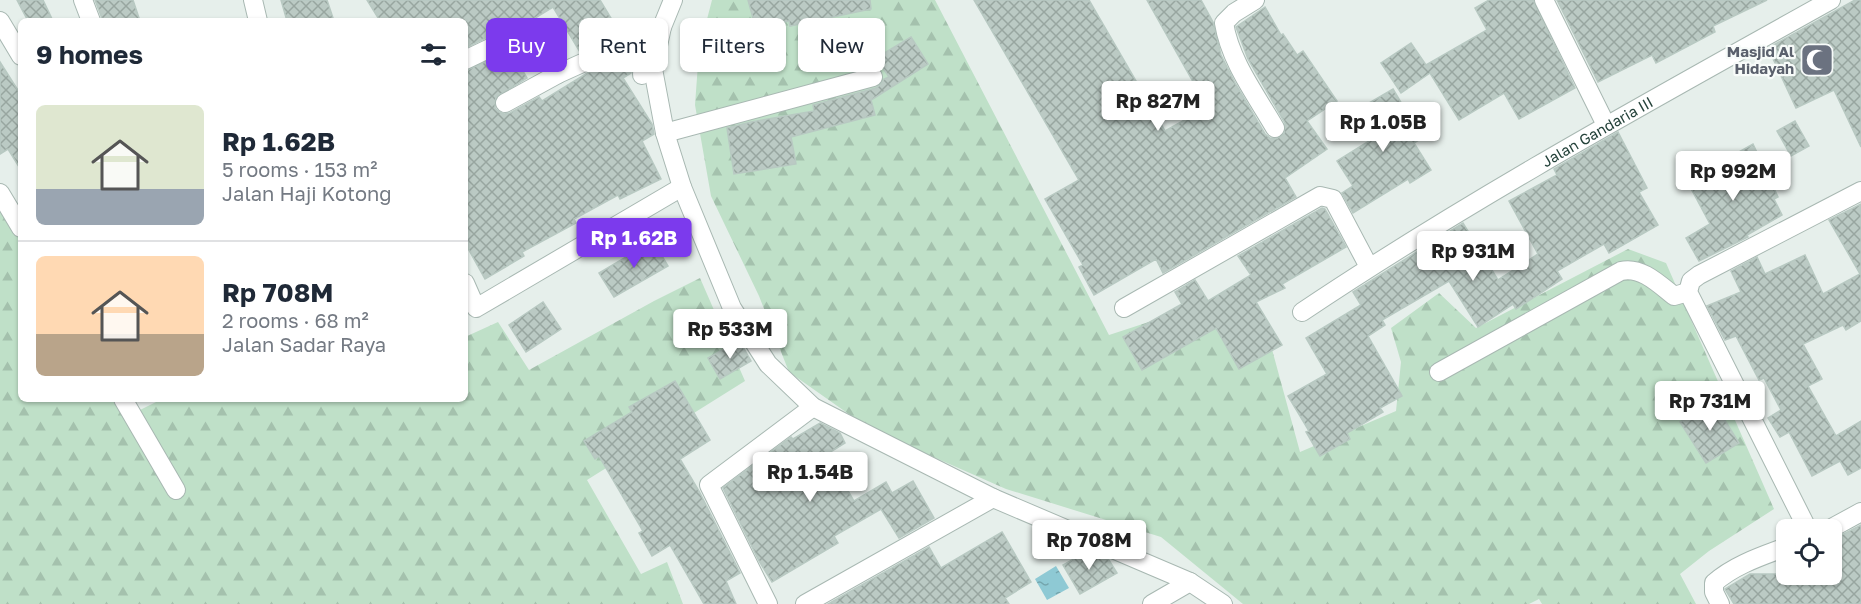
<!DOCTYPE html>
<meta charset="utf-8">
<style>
body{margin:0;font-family:"Golos Text",sans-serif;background:#f2f2f3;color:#1f2937;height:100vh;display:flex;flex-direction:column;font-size:22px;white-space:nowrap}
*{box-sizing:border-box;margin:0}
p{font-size:20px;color:#747a83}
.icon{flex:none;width:33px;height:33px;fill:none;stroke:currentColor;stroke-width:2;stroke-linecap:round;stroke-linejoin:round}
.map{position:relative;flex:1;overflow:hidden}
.panel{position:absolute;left:18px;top:18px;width:450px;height:384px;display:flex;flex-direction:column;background:#fff;border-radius:9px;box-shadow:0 2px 4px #0004}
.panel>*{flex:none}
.top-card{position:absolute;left:486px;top:18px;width:570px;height:54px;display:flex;gap:12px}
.buttons{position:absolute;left:1776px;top:519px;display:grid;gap:12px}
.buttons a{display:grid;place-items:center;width:66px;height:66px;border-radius:9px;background:#fff;box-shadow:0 2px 4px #0004;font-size:30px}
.price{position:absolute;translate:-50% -51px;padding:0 14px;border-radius:6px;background:#fff;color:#222;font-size:20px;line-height:39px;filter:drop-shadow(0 2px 3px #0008)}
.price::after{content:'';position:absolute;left:50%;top:36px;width:18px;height:14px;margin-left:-9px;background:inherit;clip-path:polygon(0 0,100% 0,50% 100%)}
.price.on{background:#7c3aed;color:#fff}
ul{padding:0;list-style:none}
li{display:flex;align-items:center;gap:18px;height:150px;padding:0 18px}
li+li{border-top:2px solid #e0e1e3}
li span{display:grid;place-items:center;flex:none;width:168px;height:120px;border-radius:9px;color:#555}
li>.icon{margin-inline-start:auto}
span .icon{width:72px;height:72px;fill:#fffc;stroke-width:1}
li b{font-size:26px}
h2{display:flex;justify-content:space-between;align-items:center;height:72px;padding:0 18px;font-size:26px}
.chip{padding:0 21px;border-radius:9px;background:#fff;box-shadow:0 2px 4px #0004;font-size:21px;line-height:54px}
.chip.on{background:#7c3aed;color:#fff}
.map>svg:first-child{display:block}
</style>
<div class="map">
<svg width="1861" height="604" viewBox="0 0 1861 604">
<defs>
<pattern id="forest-firs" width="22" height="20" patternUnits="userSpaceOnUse" patternTransform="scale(1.5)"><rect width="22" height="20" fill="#bfe0c8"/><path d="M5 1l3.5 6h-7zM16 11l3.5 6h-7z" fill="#a4c1ad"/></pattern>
<pattern id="water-ripples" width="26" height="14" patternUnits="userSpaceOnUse" patternTransform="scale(1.5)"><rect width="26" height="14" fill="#8ec9d4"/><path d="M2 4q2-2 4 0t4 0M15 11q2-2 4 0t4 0" fill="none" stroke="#74a5ad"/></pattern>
<pattern id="building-cross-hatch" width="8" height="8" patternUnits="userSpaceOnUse" patternTransform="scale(1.5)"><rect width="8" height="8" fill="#bbcac4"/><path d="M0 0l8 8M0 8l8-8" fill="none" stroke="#98a6a0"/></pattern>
</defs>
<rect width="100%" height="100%" fill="#e6efeb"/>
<g fill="url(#forest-firs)">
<polygon points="712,0 935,0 1109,335 1207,303 1267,331 1300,452 1396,411 1401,362 1391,328 1439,293 1476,328 1628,249 1666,263 1774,509 1709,551 1680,574 1696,604 1542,604 1539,599 1529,604 1243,604 1161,537 1006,489 870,429 789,372 759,296 711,196 695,105 699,50"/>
<polygon points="0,189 21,223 21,399 128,399 138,411 162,399 465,399 465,337 498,322 529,370 654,301 700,278 745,381 587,480 641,574 667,562 683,604 0,604"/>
</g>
<polygon fill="url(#water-ripples)" points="1056,566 1069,588 1047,600 1035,579"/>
<g fill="url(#building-cross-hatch)" stroke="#b8c9c2" stroke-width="1.5">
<polygon points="17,0 43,0 53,21 28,21"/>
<polygon points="95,0 133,0 140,21 103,21"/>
<polygon points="281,0 327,0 334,21 287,21"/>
<polygon points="367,0 600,0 620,33 580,52 553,7 532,20 523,20 465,48 465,21 380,21"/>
<polygon points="748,0 870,0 871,9 790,26 789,21 756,29"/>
<polygon points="974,0 1089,0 1165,131 1206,108 1200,97 1201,96 1147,0 1201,0 1213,22 1221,55 1235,83 1265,134 1270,138 1276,139 1284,134 1285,123 1248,59 1236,27 1265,7 1281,35 1283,34 1297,55 1303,51 1337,101 1307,121 1327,149 1285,178 1296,197 1163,273 1156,259 1094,295 1079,267 1083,265 1045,199 1079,180"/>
<polygon points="1489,0 1533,0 1575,88 1519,119 1504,93 1459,120 1430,73 1401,93 1381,63 1411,43 1426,65 1487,30 1475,8"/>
<polygon points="1557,0 1767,0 1713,26 1715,32 1656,63 1652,55 1598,82"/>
<polygon points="1855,0 1861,0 1861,147 1834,90 1796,108 1768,48"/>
<polygon points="911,37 928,64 871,100 875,115 791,137 796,164 734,174 727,128 751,122 814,111 813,105 876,88 881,84 884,79 889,77 876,58"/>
<polygon points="520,46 529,60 520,66 527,78 496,97 495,108 499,112 504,114 510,113 539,97 542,101 589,72 628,55 632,61 631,73 623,78 652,124 654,134 642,141 661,179 620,199 618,195 574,219 576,223 522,252 524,256 485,279 465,243 465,71"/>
<polygon points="0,62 21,95 21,170 8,149 0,154"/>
<polygon points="1393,89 1422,138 1414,143 1431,170 1410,183 1408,179 1353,213 1342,193 1353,186 1337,161 1374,138 1357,110"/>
<polygon points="1795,121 1809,146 1791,156 1777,131"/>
<polygon points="1618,132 1647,188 1639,192 1658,225 1609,253 1604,244 1557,271 1562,279 1516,309 1513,304 1478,327 1449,281 1382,320 1385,325 1368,336 1402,396 1380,408 1383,412 1347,433 1350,439 1320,456 1306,432 1309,431 1288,396 1327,374 1306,338 1361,305 1353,292 1463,223 1498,280 1538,254 1509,201 1557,175 1554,169"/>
<polygon points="1753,144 1778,197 1774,199 1782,215 1747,235 1748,237 1699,261 1686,238 1710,224 1687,181"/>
<polygon points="1861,204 1861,321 1846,330 1843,325 1803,344 1822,379 1808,386 1836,436 1861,421 1861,468 1848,475 1840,461 1812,476 1789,432 1780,437 1768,418 1781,410 1764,378 1759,380 1736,336 1725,340 1707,306 1741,292 1731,271 1757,257 1765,274 1805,255 1823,294 1860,274 1829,220"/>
<polygon points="1322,208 1325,209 1346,247 1282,284 1285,288 1256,302 1282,345 1239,369 1216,328 1142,370 1123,337 1182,304 1175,292 1195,280 1208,301 1251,275 1238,256"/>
<polygon points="653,241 668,266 614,297 599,273"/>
<polygon points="543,302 561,329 526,352 509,325"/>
<polygon points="739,340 751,361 720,379 708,358"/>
<polygon points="675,381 710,440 680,459 699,491 740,573 726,581 736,604 704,604 670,545 652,556 639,533 643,531 599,456 595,459 584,441 632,412 629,407"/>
<polygon points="1713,401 1739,443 1706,463 1680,422"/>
<polygon points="820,423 840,433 845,443 827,454 854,501 886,482 892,493 913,481 934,518 899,538 881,509 834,536 838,543 772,582 759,561 723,488 791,437 793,439"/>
<polygon points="1861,525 1861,604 1734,604 1725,589 1750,574 1832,574 1832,540"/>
<polygon points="1002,532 1031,582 1005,598 1009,604 828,604 929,547 941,568"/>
<polygon points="1088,551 1109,560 1117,573 1080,594 1063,565"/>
</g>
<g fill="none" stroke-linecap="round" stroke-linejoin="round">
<g stroke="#a8b8b2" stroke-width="20">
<g id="minor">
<polyline points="83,0 91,21"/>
<polyline points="253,0 258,21"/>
<path d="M 1255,0 L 1234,13 L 1224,23 C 1230,61 1256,95 1275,128"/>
<polyline points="1544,0 1606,125"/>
<polyline points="0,21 21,56"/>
<polyline points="465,60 528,30 540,37 558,74"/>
<polyline points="642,75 645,34"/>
<polyline points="505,103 558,74 662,27"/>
<polyline points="665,133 873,77"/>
<polyline points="0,193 21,228"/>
<polyline points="465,283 476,308 682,187"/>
<polyline points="1124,308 1320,196 1333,199 1369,267"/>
<path id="s1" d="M 1302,312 C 1472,198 1652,100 1831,0"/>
<path d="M 1439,372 L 1621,271 C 1641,266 1659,284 1674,296 L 1688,292"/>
<polyline points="123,399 176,490"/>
<polyline points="1808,530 1688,292 1691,281 1699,275 1861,191"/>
<polyline points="1828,530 1861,512"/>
<polyline points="768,604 709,485 813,407"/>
<polyline points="805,604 993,498"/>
<polyline points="1152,604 1190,582"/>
<path d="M 1720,604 L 1714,592 L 1714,583 C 1734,565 1762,556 1786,547"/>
</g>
</g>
<g stroke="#a8b8b2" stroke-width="20">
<polyline id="tertiary" points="673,0 662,27 653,69 665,133 682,187 732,308 768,364 813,407 993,498 1190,582 1223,604"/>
</g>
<use href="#minor" stroke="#fff" stroke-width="18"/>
<use href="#tertiary" stroke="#fff" stroke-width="18"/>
</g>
<defs>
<g id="mosque-square" transform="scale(1.725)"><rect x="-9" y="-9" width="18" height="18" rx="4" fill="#6b7280" stroke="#f7fbf9"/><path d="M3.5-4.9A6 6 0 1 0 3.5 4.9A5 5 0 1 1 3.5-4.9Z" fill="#fff"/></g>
</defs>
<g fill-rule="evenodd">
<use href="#mosque-square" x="1817" y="60"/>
</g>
<g text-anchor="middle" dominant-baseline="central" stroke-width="4.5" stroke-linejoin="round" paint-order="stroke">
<g font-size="15" font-weight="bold" fill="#5b616d" stroke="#f7fbf9" text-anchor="end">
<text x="1794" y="51">Masjid Al<tspan x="1794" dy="17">Hidayah</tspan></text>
</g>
<g font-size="15" fill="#24423a" stroke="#f7fbf9">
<text stroke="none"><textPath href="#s1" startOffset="346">Jalan Gandaria III</textPath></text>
</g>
</g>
</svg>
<div class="buttons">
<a><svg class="icon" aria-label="locate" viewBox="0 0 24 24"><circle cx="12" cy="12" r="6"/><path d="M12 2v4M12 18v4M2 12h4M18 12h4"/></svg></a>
</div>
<b class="price" style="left:1158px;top:132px">Rp 827M</b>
<b class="price" style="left:1383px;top:153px">Rp 1.05B</b>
<b class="price" style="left:1733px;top:202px">Rp 992M</b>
<b class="price on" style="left:634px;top:269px">Rp 1.62B</b>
<b class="price" style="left:1473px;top:282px">Rp 931M</b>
<b class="price" style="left:730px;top:360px">Rp 533M</b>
<b class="price" style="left:1710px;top:432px">Rp 731M</b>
<b class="price" style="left:810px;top:503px">Rp 1.54B</b>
<b class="price" style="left:1089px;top:571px">Rp 708M</b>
<div class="top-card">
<a class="chip on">Buy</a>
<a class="chip">Rent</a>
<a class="chip">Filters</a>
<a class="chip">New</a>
</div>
<section class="panel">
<h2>9 homes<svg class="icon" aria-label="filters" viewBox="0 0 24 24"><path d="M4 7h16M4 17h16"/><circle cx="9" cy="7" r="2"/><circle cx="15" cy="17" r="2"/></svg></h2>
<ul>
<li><span style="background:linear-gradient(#dfe7d0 70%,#9aa5b1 0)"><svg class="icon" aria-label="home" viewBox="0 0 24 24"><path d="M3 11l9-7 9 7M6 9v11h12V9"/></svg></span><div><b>Rp 1.62B</b><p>5 rooms · 153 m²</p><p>Jalan Haji Kotong</p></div></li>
<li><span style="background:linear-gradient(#ffd9b3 65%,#b9a48a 0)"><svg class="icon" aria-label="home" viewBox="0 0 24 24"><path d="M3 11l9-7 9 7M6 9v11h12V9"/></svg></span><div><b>Rp 708M</b><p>2 rooms · 68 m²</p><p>Jalan Sadar Raya</p></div></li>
</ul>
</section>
</div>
